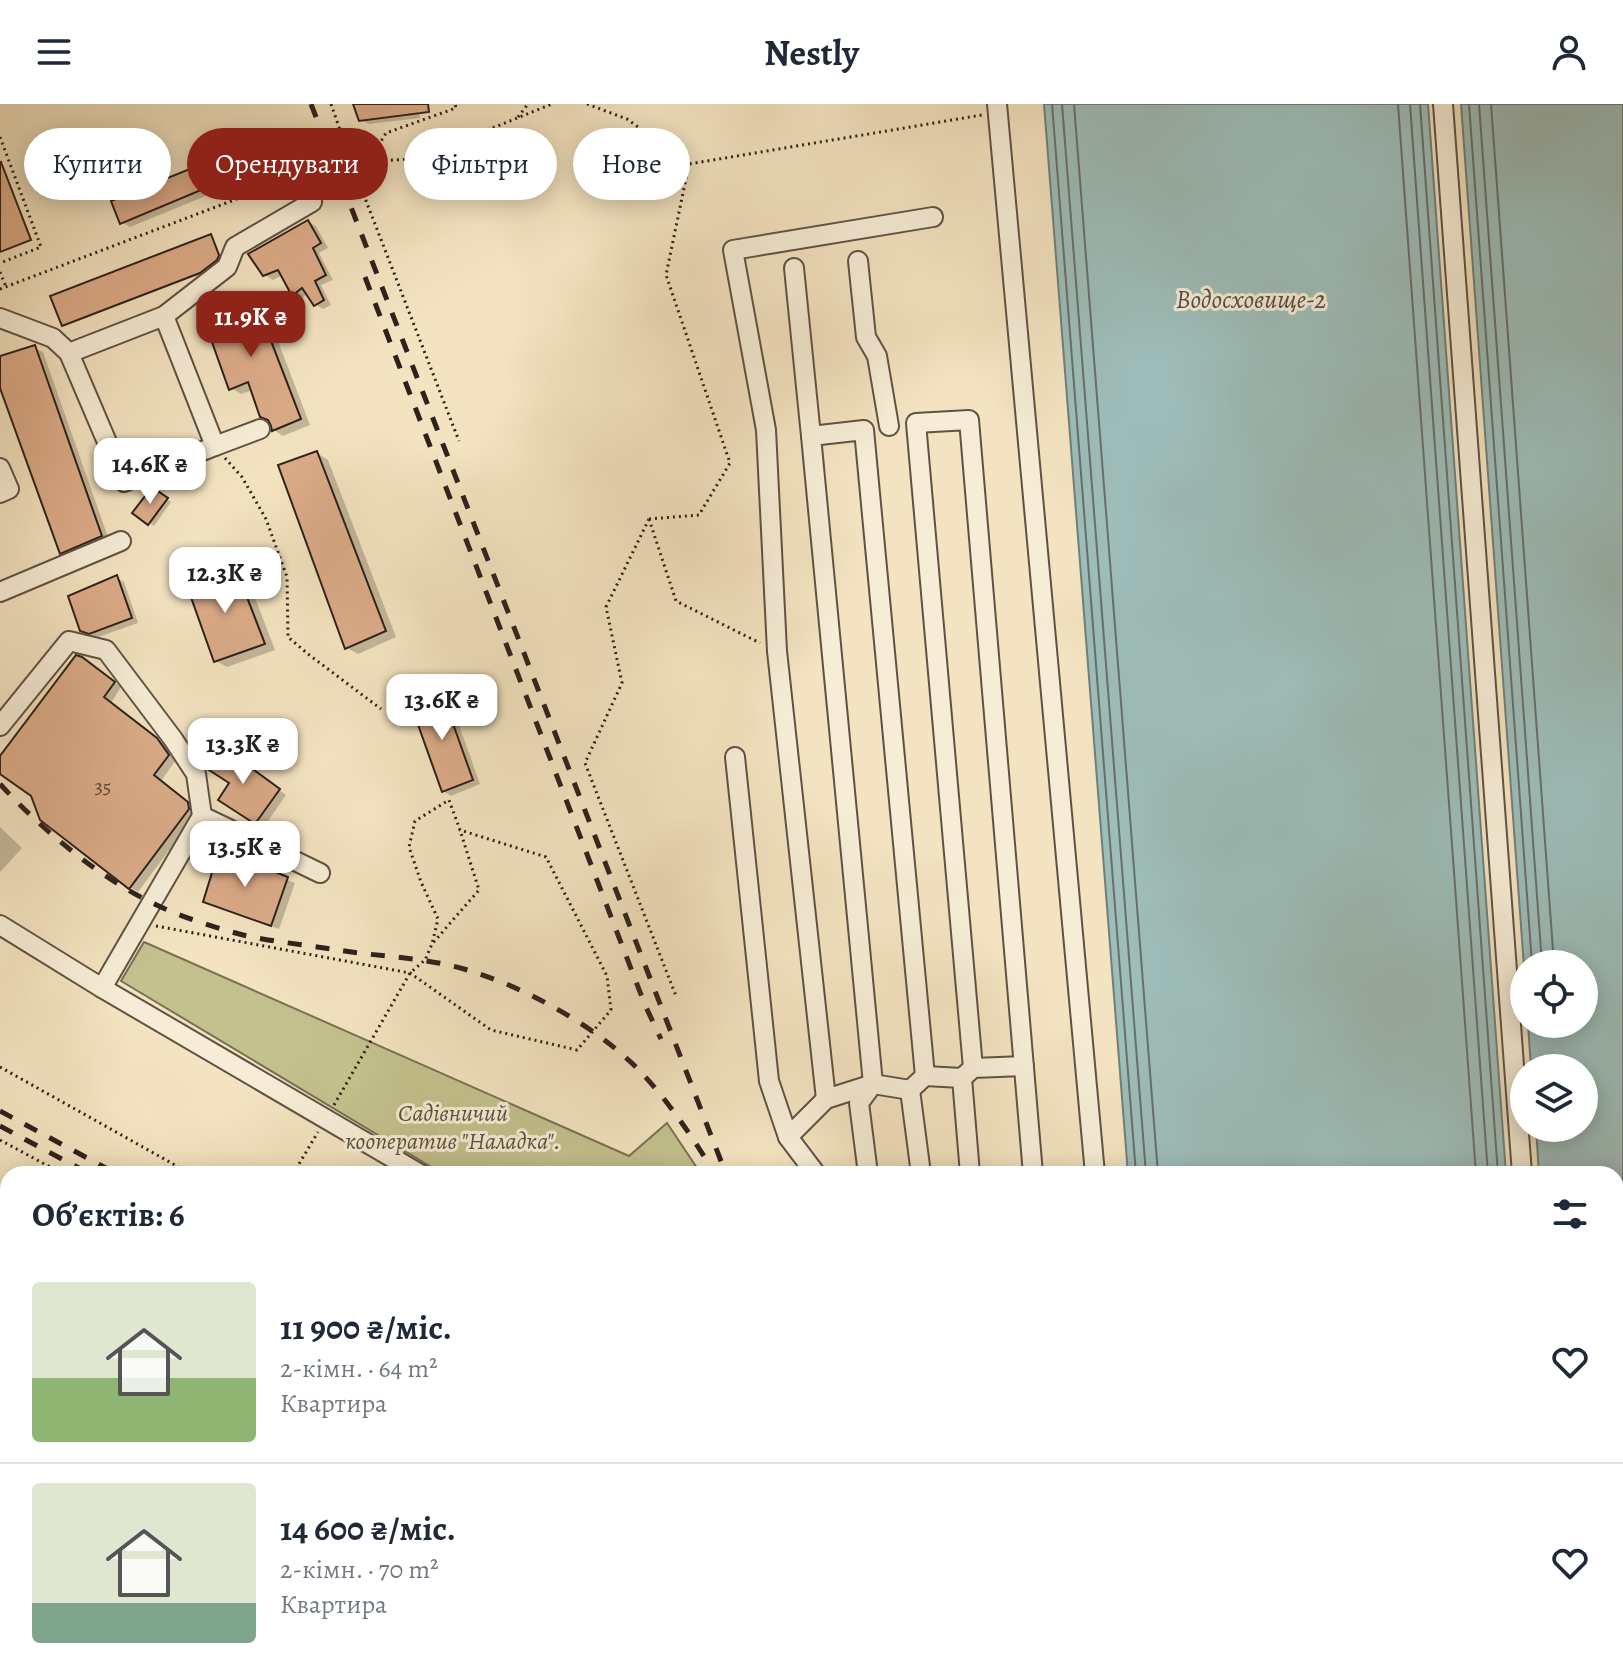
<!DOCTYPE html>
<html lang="uk">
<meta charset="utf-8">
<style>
body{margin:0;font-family:Alegreya,serif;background:#f6f6f7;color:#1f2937;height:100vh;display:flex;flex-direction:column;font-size:30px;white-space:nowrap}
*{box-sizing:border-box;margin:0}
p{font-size:26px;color:#747a83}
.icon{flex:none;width:44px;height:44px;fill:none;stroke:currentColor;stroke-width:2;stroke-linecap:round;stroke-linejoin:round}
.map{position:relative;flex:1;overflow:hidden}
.panel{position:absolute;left:0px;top:1062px;width:1624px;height:514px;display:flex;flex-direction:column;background:#fff;border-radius:24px 24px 0 0;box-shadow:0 4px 20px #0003}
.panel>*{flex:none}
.hud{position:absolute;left:24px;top:24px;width:800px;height:72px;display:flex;gap:16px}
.controls{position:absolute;left:1510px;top:846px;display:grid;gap:16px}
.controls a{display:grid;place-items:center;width:88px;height:88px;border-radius:50%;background:#fff;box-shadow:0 4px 20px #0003;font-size:40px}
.price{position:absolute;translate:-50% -68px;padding:0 18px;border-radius:16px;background:#fff;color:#222;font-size:26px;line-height:52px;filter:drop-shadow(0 2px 4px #0008)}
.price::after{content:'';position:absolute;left:50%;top:48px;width:24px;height:18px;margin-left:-12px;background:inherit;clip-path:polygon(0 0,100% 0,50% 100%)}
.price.on{background:#8f2418;color:#fff}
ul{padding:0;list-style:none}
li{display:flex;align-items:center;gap:24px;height:200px;padding:0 32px}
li+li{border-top:2px solid #e0e1e3}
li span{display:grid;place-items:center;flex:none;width:224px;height:160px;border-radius:8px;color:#555}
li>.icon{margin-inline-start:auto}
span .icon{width:96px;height:96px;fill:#fffc;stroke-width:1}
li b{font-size:34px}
h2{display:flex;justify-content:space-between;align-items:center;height:96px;padding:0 32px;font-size:34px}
.chip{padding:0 28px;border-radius:36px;background:#fff;box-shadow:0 4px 20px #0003;font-size:28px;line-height:72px}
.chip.on{background:#8f2418;color:#fff}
header{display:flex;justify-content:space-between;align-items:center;height:104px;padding:0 32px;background:#fff;font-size:36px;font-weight:700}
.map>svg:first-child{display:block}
</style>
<header><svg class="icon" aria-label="menu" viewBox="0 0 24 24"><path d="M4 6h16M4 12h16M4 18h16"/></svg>Nestly<svg class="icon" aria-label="person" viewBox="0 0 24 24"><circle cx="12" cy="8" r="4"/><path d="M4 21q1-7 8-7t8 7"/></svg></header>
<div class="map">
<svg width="1623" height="1575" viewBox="0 0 1623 1575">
<rect width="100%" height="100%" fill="#f3e3c0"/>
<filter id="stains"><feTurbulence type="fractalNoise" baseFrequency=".0025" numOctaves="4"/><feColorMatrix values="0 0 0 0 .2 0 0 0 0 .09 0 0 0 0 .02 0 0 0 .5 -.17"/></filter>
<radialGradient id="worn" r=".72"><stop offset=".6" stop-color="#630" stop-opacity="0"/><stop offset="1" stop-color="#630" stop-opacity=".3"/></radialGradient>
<g fill="#c3c18d" stroke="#787154" stroke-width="2">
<polygon points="144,838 629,1052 667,1019 701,1070 443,1070 121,877"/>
<polygon points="1623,1280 1623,1575 1088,1575 1078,1568 1616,1568 1616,1281"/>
<polygon points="762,1568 941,1568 953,1575 775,1575"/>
</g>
<g fill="#9dbdb9" stroke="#717f7a" stroke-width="2">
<polygon points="1044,0 1428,0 1506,1070 1128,1070"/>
<polygon points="1461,0 1623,0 1623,1235 1616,1236 1616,1070 1539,1070 1536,1024 1584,1024 1584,964 1531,964 1528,920 1584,920 1584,860 1524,860 1524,863"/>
</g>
<g fill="#0003">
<polygon points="356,0 418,0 420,14 369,20 361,16"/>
<polygon points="0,56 32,136 3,148 0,146"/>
<polygon points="197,64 205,69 213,89 130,123 122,118"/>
<polygon points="308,118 316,122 328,144 319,149 333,176 321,181 331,201 323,205 315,200 308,189 301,195 293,190 283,171 273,176 265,171"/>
<polygon points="212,134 220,153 219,156 202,169 65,222 64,221"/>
<polygon points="252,192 263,198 310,321 283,332 274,326 253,286 241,290 231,284"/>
<polygon points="34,244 43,248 109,436 70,453 62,448 0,278 0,255"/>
<polygon points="317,349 328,356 396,533 358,550 347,544"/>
<polygon points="152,386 171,398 154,422 135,409"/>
<polygon points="235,464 246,470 275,546 227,563 216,557"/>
<polygon points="116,473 124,478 138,519 98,533 90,531 82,526"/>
<polygon points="90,560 121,583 111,599 165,641 176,656 161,677 195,704 196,710 138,788 130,783 32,691 0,667 0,656"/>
<polygon points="441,589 449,593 480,680 451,692 443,687"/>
<polygon points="230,649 286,691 264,723 221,695 232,678"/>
<polygon points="0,723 22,744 0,768"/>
<polygon points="220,749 295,779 279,825 213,802 205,797"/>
<polygon points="149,1568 208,1568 201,1575 151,1575"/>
<polygon points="222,1568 283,1568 276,1575 220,1575"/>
<polygon points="297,1568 362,1568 358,1575 295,1575"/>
<polygon points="558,1568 585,1568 581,1575 570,1575"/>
<polygon points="638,1568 657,1568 670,1575 635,1575"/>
</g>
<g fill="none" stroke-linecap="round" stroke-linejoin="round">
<g stroke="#666f6a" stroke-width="2">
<polyline points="1052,0 1136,1070"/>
<polyline points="1062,0 1146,1070"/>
<polyline points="1074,0 1158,1070"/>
<polyline points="1398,0 1476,1070"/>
<polyline points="1410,0 1488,1070"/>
<polyline points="1420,0 1498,1070"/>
<polyline points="1469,0 1532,860"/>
<polyline points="1479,0 1542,860"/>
<polyline points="1491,0 1554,860"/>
</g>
</g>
<g fill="#dbab88" stroke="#2e211c" stroke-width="2">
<polygon points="353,0 428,0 429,8 359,17"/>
<polygon points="1,58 31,136 0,148 0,59"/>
<polygon points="197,62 206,84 120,120 111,97"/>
<polygon points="308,116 321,139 313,144 326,171 315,177 324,196 314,202 302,184 292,192 278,166 263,172 248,150"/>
<polygon points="211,130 219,151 217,156 200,169 62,222 50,192"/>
<polygon points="253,190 301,315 272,327 271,322 268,316 260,313 248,278 229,286 202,210"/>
<polygon points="35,241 102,432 60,450 0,284 0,252"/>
<polygon points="317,347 386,527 345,545 278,361"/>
<polygon points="152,383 168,394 148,421 132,409"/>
<polygon points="235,462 265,540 214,558 187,482"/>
<polygon points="117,471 132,514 89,530 80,527 68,492"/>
<polygon points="76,551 82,553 115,578 104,593 157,634 169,651 154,671 188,698 189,705 129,785 40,716 31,692 0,670 0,652"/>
<polygon points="441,586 473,676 442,688 411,601"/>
<polygon points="221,642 280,685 255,720 218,696 229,679 206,664"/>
<polygon points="219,746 288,773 271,822 203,798"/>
</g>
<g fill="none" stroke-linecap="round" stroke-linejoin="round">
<g stroke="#5f5245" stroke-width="22">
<g id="minor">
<polyline points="997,0 1095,1070"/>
<polyline points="1443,0 1522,1070"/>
<polyline points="933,113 733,146 766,326 777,547 826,995 873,980 910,986 925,972 962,974 973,964 1024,962"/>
<polyline points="858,157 866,233 877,252 889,322"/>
<polyline points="794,164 811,332"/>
<polyline points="164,212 227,163 235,143 312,98 300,71"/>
<polyline points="0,214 53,234 69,249 124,378 215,342 164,212 69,249"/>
<polyline points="215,342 260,325"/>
<polyline points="0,364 9,385 0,389"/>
<polyline points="0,488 121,437"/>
<polyline points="0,622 69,537 106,546 173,635 196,670 202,712 102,884"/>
<polyline points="735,653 769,977 788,1033 816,1070"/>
<polyline points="202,712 320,769"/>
<polyline points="0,821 102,884 420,1070"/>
<polyline points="973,964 916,319 969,316 1033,1070"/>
<polyline points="962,974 970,1070"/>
<polyline points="910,986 921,1070"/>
<polyline points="788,1033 826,995"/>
<polyline points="868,1070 859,999 873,980 811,332 864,326 925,972"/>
<polyline points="0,1193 8,1202"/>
<polyline points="1616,1258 1623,1258"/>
<polyline points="0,1456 8,1467"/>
<polyline points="1616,1460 1623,1455"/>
<polyline points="0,1507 8,1502"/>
<polyline points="133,1568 134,1575"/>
<polyline points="429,1568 441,1575"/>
<polyline points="486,1568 498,1575"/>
<polyline points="698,1568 709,1575"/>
<polyline points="957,1568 969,1575"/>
<polyline points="72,1575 80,1568"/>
<polyline points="200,1575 208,1568"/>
<polyline points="275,1575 283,1568"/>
<polyline points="381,1575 385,1568"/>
<polyline points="620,1575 624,1568"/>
</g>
</g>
<g stroke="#2e211c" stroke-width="3" stroke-dasharray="2 4" stroke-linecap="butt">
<polyline points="331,0 351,58 459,337"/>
<polyline points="587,0 627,15 689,60 982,11"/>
<polyline points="518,13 528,0"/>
<polyline points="0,33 41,143 0,159"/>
<polyline points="369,57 386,29 456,4 455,0"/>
<polyline points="314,67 351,58 415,55 552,0"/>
<polyline points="0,168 6,183"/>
<polyline points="0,185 284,77"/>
<polyline points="225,354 242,373 266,415 287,473 288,533 308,550 381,605"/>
<polyline points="649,415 606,503 622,579 585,659 676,892"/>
<polyline points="649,415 699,411 730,359 666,171 689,60"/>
<polyline points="649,415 676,497 760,539"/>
<polyline points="156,822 410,869 491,926 577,946 611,906 607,872 546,753 460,726 449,696 415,717 409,743 421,778 438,815 432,840"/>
<polyline points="0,963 191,1070"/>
<polyline points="334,1001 410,869 425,856 432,840 479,786 460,726"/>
<polyline points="0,1036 63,1070"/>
<polyline points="293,1070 318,1028"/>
<polyline points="0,1170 8,1179"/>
<polyline points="0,1236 8,1246"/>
<polyline points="0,1349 8,1367"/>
<polyline points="0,1439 8,1433"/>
<polyline points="1616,1506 1623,1511"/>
<polyline points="1232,1568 1245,1575"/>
<polyline points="1552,1568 1560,1575"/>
<polyline points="1292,1575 1295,1568"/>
<polyline points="1405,1575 1409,1568"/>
</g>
<use href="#minor" stroke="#f7edd6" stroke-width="18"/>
<g stroke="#2e211c" stroke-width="5" stroke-dasharray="14 14" stroke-linecap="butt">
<polyline points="311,0 726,1070"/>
<polyline points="365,173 645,901 661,935"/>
<path d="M 0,680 C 43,727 104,778 163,804 C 188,815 216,824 243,831 C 274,838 307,841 338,846 C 380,853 423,853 464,865 C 523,882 592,920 636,963 C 667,995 692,1032 715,1070"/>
<polyline points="0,1007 117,1070"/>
<polyline points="0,1022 90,1070"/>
<polyline points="1013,1568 1026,1575"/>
<polyline points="1040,1568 1054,1575"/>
<polyline points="1062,1568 1072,1575"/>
</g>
</g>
<g text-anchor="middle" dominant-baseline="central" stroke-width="6" stroke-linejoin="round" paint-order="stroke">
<g font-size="20" fill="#594437">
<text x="103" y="682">35</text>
</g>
<g font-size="24" font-style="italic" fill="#5b513e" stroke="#f7edd6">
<text x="453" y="1009">Садівничий<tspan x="453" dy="28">кооператив "Наладка".</tspan></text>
</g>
<g font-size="26" font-style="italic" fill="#4f504b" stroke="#f7edd6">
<text x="1251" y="195">Водосховище-2</text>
</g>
</g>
<rect width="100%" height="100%" filter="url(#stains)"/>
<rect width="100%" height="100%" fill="url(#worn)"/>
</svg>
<div class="controls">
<a><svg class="icon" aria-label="locate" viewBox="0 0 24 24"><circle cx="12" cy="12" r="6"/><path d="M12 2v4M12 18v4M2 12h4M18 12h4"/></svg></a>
<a><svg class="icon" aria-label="layers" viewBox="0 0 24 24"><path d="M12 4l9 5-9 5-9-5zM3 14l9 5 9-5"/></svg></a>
</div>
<b class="price on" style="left:251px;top:255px">11.9K ₴</b>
<b class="price" style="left:150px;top:402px">14.6K ₴</b>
<b class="price" style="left:225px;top:511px">12.3K ₴</b>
<b class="price" style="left:442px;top:638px">13.6K ₴</b>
<b class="price" style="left:243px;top:682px">13.3K ₴</b>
<b class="price" style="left:245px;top:785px">13.5K ₴</b>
<div class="hud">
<a class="chip">Купити</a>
<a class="chip on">Орендувати</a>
<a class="chip">Фільтри</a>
<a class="chip">Нове</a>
</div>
<section class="panel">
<h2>Об’єктів: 6<svg class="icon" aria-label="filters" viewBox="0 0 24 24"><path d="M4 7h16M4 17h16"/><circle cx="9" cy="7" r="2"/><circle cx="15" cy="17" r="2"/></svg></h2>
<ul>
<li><span style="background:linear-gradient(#dfe7d0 60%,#8fb573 0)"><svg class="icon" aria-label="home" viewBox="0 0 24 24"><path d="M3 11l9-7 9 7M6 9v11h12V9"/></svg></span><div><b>11 900 ₴/міс.</b><p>2-кімн. · 64 m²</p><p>Квартира</p></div><svg class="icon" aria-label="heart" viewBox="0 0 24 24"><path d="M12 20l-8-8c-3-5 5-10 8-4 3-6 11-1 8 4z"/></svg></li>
<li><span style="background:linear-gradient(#dfe7d0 75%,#7fa58c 0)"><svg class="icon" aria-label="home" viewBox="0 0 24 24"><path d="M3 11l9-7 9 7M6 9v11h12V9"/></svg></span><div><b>14 600 ₴/міс.</b><p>2-кімн. · 70 m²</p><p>Квартира</p></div><svg class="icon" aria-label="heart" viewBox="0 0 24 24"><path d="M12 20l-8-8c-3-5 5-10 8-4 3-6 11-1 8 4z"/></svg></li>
</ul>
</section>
</div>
